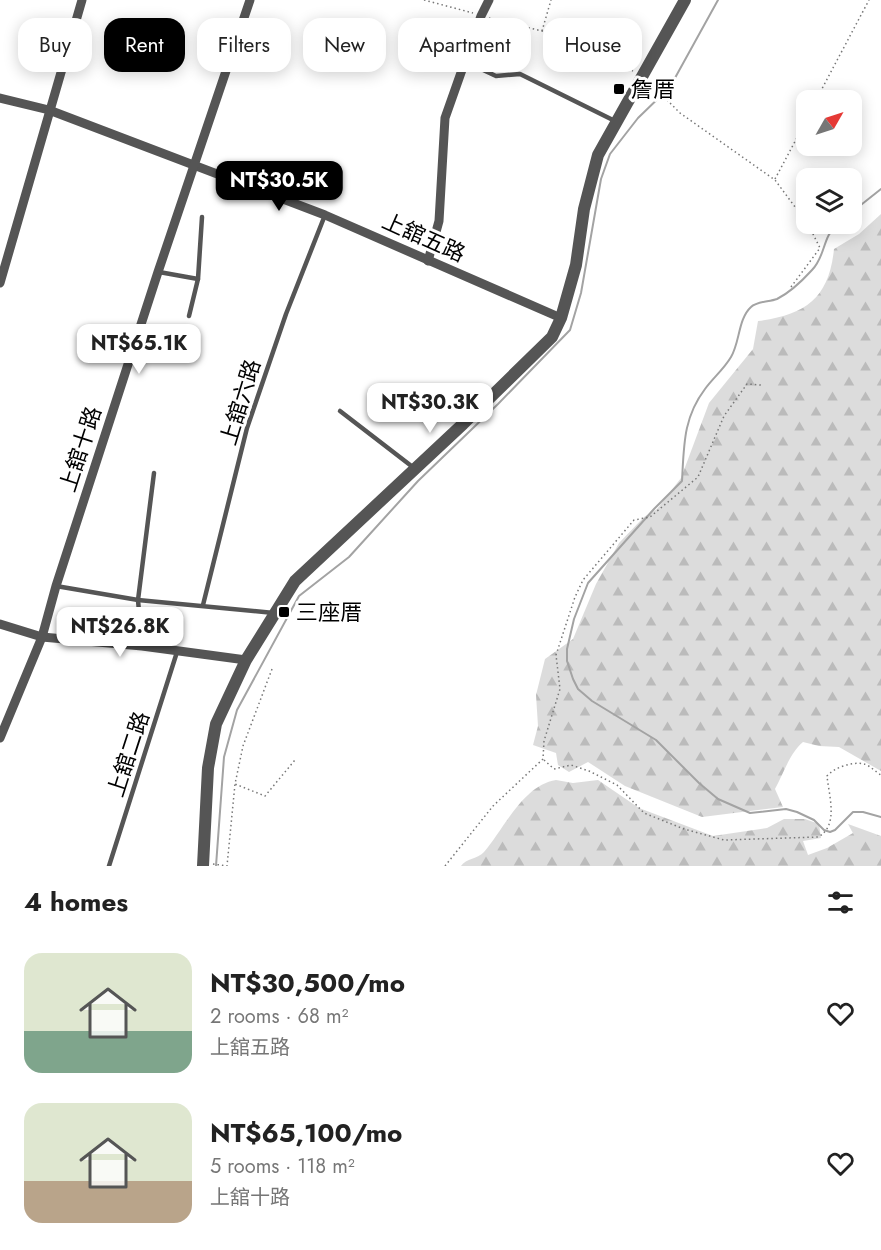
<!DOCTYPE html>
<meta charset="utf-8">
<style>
body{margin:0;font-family:Jost,"Noto Sans TC",sans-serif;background:#f6f6f6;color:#222;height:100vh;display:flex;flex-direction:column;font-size:22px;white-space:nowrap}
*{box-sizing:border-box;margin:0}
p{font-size:20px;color:#767676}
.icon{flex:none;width:33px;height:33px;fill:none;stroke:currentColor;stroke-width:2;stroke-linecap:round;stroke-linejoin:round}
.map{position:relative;height:866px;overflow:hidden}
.sheet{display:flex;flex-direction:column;background:#fff;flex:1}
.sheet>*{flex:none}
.hud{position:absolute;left:18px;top:18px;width:846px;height:54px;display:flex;gap:12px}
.needle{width:39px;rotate:51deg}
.tools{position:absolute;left:796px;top:90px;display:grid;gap:12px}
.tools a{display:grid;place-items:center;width:66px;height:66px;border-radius:12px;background:#fff;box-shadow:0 3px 15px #0003;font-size:30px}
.price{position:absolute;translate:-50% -51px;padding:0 14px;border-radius:12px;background:#fff;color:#222;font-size:20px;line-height:39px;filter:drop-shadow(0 2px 3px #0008)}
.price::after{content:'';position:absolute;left:50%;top:36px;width:18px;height:14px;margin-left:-9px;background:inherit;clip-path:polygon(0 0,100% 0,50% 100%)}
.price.current{background:#000;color:#fff}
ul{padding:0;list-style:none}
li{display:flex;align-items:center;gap:18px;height:150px;padding:0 24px}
li span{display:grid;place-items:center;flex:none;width:168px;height:120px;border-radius:18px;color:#555}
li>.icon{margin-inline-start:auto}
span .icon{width:72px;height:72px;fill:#fffc;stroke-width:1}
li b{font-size:26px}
h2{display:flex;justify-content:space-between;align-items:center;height:72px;padding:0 24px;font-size:26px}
.tag{padding:0 21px;border-radius:18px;background:#fff;box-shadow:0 3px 15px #0003;font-size:21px;line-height:54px}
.tag.current{background:#000;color:#fff}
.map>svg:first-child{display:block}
</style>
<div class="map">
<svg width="881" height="866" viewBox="0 0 881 866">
<defs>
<pattern id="forest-firs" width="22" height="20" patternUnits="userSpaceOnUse" patternTransform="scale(1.5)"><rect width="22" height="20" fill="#dcdcdc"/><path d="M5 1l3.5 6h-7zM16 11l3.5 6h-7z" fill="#bbb"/></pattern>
</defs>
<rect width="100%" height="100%" fill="#fff"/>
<g fill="url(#forest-firs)">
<path d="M 881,214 L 881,771 L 839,747 L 819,746 L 803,742 C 789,754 784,773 775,789 L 783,807 L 702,817 L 625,786 L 588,762 L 569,772 L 558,765 L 556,753 L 533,745 L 538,726 L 536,695 L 545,659 L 573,639 L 596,584 L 619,543 L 644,517 L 657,509 L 681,478 L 709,403 L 753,349 L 758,321 C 806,315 829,298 834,249 L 859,234 Z"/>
<path d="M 556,780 L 573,783 L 598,780 L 639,808 L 713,836 L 767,828 L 784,819 L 805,819 L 819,824 L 821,838 L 803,841 L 808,855 L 827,848 L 853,833 L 848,824 L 881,836 L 881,866 L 461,866 C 466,858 478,859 484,852 C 504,829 523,785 556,780 Z"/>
</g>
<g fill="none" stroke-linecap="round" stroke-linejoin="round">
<g stroke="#a3a3a3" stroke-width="2">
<polyline points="852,212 881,189"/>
<path d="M 838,224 C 822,236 826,256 812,270 C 802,281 791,292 777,299 C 769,302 757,301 751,307 C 738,319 740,342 731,357 C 724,369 713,378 705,389 C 683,418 684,446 682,481 L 654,509 L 588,583 L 574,619 L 567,649 L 567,661 L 573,679 L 578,689 L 592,701 L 656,740 L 699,783 L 718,799 L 750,813 L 786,809 L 797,812 L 814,820 L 824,830 L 830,832 L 835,830 L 853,812 L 863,812 L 881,817"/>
<polyline points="216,866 224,757 237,710 299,596 349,557 418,481 498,404 570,330 581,293 601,179 610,154 638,118 670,87 718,0"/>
</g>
<g stroke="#777" stroke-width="1.5" stroke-dasharray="1.5 3" stroke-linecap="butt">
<polyline points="424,0 473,13"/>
<polyline points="489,18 542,31 633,71"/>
<polyline points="542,31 551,0"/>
<polyline points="651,84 680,113 775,180 807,223"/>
<polyline points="816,100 869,0"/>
<polyline points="775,179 807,119"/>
<polyline points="791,287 820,248 808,224"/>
<polyline points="272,669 243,746 235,784 265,796 295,760"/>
<path d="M 544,760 L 554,769 L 571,765 L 589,771 L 617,785 L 644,813 L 684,829 L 724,840 L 818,837 C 839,826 829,796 827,776 C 834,768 852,761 864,764 C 869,765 876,772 881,775"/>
<polyline points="213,864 227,866 235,784"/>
<polyline points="445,866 493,806 543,759 544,741 560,689 556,655 575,597 583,580 634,520 650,517 698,477 724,416 747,384 761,385"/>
</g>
<g stroke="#555" stroke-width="4.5">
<polyline points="466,62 496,76 520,74 617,122"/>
<polyline points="159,272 198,279"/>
<polyline points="189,316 198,279 202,217"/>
<polyline points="340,411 414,468"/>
<polyline points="56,586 138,600 274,613"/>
<polyline points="203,605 247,428 286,314 325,215"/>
<polyline points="142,646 138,600 154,473"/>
<polyline points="109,866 177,652"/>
</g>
<g stroke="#555" stroke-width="9">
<polyline points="0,98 49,110 325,215 561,318"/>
<polyline points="428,261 439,221 445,118 481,16 489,0"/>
<polyline points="0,283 82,0"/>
<polyline points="0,624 42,637 142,646 246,660"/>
<polyline points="0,738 42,637 56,586 158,272 250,0"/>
</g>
<polyline stroke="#555" stroke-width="12" points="203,866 208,768 216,724 246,660 295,581 463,424 552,337 561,318 576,265 584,209 598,155 685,0"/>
</g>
<g fill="#000" stroke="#fff" stroke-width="2">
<rect x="613" y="83" width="12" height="12" rx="3"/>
<rect x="278" y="606" width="12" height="12" rx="3"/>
</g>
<g text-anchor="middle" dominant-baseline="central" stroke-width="6" stroke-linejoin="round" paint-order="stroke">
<g font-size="22" fill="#000" stroke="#fff" text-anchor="start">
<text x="631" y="89">詹厝</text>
<text x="296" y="612">三座厝</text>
</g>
<g font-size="22" fill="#000" stroke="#fff">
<text transform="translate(424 237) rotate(24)">上舘五路</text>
<text transform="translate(240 402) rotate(-73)">上舘六路</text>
<text transform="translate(80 449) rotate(-72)">上舘十路</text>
<text transform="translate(128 754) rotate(-72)">上舘二路</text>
</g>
</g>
</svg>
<div class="tools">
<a><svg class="needle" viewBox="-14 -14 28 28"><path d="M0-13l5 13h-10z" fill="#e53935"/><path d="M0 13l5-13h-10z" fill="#767676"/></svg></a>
<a><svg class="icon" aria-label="layers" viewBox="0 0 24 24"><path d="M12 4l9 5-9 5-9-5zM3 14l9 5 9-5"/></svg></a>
</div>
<b class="price current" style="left:279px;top:212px">NT$30.5K</b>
<b class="price" style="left:139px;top:375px">NT$65.1K</b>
<b class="price" style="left:430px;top:434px">NT$30.3K</b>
<b class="price" style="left:120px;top:658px">NT$26.8K</b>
<div class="hud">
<a class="tag">Buy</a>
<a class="tag current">Rent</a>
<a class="tag">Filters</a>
<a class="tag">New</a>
<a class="tag">Apartment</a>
<a class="tag">House</a>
</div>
</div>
<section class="sheet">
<h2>4 homes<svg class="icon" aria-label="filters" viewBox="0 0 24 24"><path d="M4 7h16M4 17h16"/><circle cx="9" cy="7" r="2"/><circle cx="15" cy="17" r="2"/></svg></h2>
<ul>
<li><span style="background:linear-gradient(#dfe7d0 65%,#7fa58c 0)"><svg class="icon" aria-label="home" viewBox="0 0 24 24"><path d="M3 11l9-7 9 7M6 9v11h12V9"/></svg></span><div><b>NT$30,500/mo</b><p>2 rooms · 68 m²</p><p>上舘五路</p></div><svg class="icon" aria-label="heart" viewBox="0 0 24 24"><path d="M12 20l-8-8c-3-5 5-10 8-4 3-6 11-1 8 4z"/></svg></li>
<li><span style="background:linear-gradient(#dfe7d0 65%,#b9a48a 0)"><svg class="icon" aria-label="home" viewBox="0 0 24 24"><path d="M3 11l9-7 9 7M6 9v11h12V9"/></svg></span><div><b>NT$65,100/mo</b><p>5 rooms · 118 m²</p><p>上舘十路</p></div><svg class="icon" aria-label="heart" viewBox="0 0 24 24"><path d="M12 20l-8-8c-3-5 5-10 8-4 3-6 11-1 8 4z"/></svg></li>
</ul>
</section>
